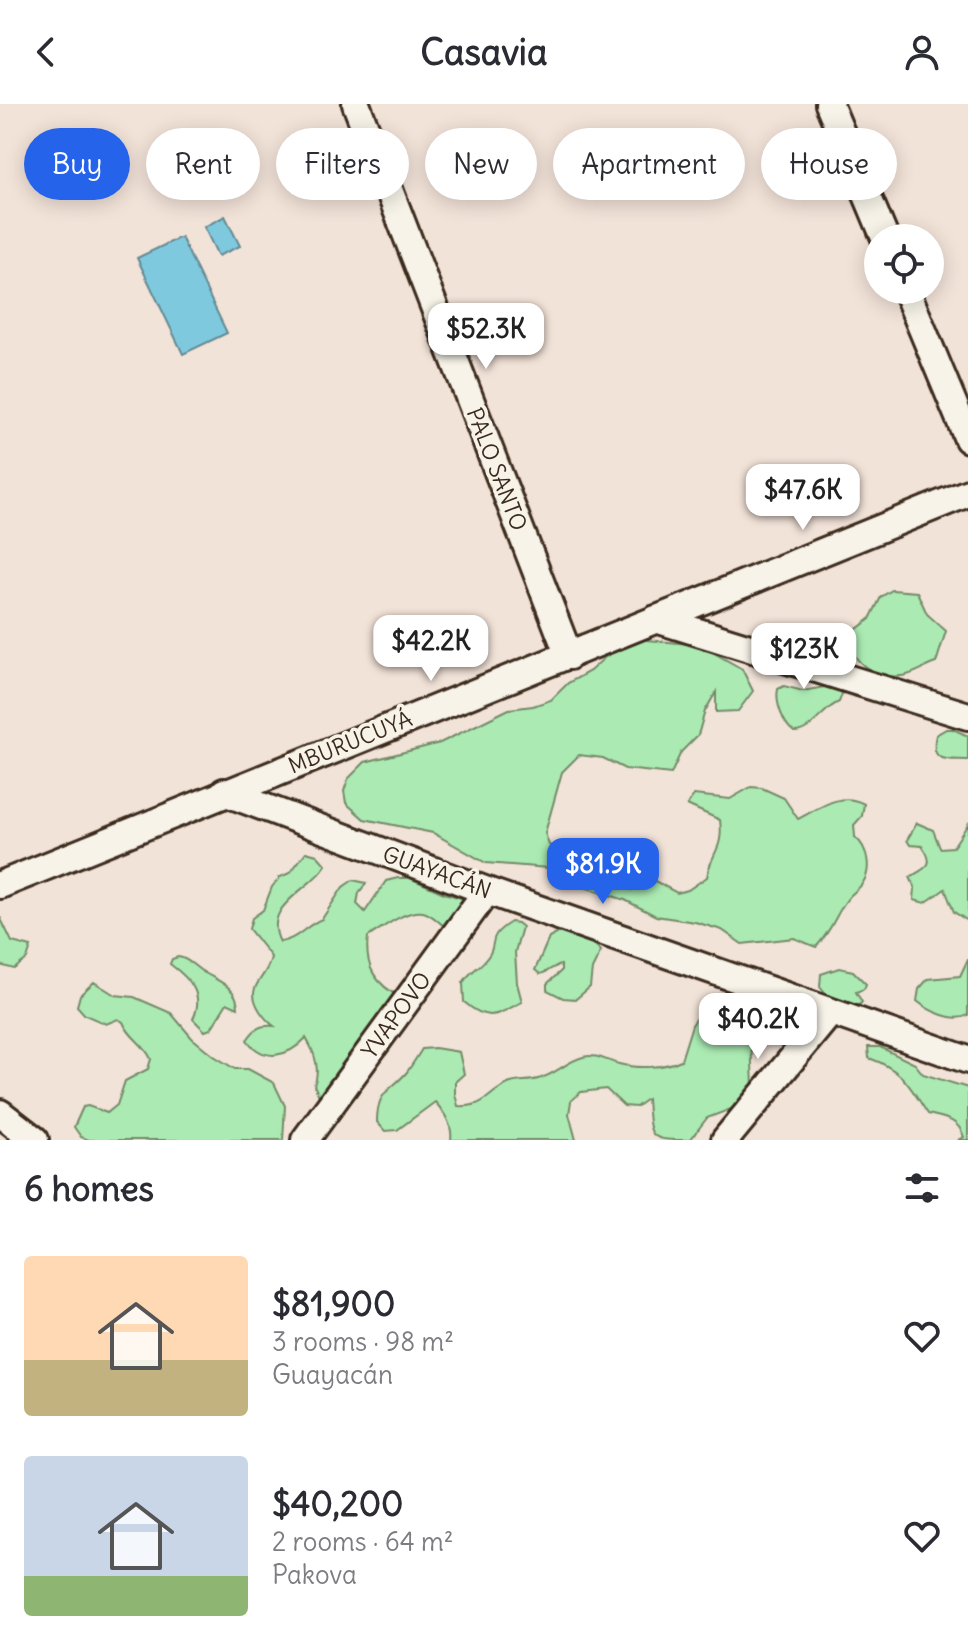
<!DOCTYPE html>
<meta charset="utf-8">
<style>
body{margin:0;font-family:Delius,sans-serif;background:#f2f2f3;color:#2b2b33;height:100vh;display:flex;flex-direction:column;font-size:30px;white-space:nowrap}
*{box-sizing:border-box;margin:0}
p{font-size:26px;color:#7c7c81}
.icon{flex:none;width:44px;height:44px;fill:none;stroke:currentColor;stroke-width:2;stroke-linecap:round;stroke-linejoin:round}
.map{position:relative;height:1036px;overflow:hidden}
.details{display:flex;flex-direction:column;background:#fff;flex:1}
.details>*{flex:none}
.top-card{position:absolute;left:24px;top:24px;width:920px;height:72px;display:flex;gap:16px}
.buttons{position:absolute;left:864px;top:120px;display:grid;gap:16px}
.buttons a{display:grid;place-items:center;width:80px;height:80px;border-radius:50%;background:#fff;box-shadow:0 4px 20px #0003;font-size:40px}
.price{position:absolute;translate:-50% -68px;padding:0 18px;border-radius:16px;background:#fff;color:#222;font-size:26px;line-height:52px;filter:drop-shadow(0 2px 4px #0008)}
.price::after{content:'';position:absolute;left:50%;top:48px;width:24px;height:18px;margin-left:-12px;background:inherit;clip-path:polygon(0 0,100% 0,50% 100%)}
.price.active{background:#2563eb;color:#fff}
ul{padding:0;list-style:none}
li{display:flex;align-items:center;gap:24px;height:200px;padding:0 24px}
li span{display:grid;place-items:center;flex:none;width:224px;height:160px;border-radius:8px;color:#555}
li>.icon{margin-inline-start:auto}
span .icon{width:96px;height:96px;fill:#fffc;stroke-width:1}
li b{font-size:34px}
h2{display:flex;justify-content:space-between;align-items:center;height:96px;padding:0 24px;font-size:34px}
.chip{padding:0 28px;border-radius:36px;background:#fff;box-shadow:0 4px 20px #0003;font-size:28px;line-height:72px}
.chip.active{background:#2563eb;color:#fff}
header{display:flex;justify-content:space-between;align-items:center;height:104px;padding:0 24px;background:#fff;font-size:36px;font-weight:700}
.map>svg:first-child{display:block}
</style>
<header><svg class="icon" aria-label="back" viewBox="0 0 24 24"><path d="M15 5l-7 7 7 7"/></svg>Casavia<svg class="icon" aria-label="person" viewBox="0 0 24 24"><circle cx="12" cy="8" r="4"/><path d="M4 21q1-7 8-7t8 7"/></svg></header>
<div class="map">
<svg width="968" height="1036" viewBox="0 0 968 1036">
<rect width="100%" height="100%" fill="#f2e3d8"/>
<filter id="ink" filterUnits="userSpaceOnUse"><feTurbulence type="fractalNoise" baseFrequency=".0125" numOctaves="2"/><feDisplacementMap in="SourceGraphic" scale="16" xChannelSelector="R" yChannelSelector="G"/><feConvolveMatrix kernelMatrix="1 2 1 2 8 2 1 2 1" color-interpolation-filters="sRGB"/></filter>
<g filter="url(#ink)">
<g fill="#abebb3" stroke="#738a68" stroke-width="2">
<path d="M 892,486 L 917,488 L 927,510 L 946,527 L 936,559 C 925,562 912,572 901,572 C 875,575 849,558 849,531 L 870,515 L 881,493 Z"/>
<path d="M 626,534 L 700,541 L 742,565 L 753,587 L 738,607 L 716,608 L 716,588 L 705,607 L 698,631 L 681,648 L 671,670 L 625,665 L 603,654 L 579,651 L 562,668 L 545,729 L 549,741 L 571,753 L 594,754 L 605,761 L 619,780 L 631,786 L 655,777 L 677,789 L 688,786 L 707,773 C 711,748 724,746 720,716 L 687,701 L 694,691 L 730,695 L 751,683 L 762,684 L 784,694 L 798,715 C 820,704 840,687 864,700 L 862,712 L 854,721 L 855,733 C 867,743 873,765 862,780 C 859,785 852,789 848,794 C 835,811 833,825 816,843 L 794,834 L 742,840 L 722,826 L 695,818 L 656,812 L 625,796 L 581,782 L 548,764 L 486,759 L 433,729 L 364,715 L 346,699 L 344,687 L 348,675 L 365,658 L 440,639 L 509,605 L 533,602 L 551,596 L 568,579 L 590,567 Z"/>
<path d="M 846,579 L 839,598 C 822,605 812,628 794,628 C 783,620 775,598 778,585 L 784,582 L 803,587 Z"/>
<path d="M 946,625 L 953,625 L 968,632 L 968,656 C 948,655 929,660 936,631 Z"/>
<path d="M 917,719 L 933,726 L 940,744 L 953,743 L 968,720 L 968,817 L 954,808 L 945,785 L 925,799 L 914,796 L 915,784 L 910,773 C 927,763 936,761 922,742 L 910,741 L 907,736 Z"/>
<path d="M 306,748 L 317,751 L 326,761 C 311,786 261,801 280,838 C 297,836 306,821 322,815 L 343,783 L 353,776 L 366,779 L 359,789 L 357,800 L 365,808 L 386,777 L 398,774 L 410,774 L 444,789 L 468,796 L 451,826 C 440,822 434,810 423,808 C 406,805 382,824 368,833 C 364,863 376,881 402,894 L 330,992 L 319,992 L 314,981 C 321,965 315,949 306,934 C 288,953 264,959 247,936 C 255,924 260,921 274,922 C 267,917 264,913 260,907 C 243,880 267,877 271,853 L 249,825 L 252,814 L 263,806 L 272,783 L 280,773 L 290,769 Z"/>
<polygon points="0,813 12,838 31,843 27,855 14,865 0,861"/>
<path d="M 511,818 L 517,819 L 522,823 L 515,848 L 517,879 L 522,898 C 496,911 489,919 464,898 L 463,879 C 469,868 479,864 486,855 C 500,840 483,835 511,818 Z"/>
<path d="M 560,828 C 580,829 588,833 601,847 L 592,865 L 590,883 L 576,895 L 563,894 L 547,886 L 547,880 L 561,867 L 561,861 C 552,862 548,869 540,870 L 535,866 L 549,834 Z"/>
<path d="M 178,853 C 189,854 195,864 205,869 C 220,878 238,884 238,904 L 227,899 L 211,925 L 205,927 L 193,915 C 205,890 190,875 170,860 L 172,855 Z"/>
<path d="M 968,855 L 968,911 C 954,919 929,907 917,897 L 919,885 L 928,875 L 960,872 Z"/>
<polygon points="839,864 853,867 866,880 864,885 856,888 862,898 858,902 828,893 820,883 821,870"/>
<path d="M 94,878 L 115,891 L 134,893 L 171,909 L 192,934 L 214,952 L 235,965 L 248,965 L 274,979 L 285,1002 L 283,1036 L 89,1036 L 81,1033 L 74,1023 L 83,1003 L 88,1002 L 107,1009 L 117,1001 L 125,977 L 148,965 L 151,955 C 144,939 130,935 123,918 L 118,915 L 106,920 L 85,911 L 77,902 L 80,891 Z"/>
<path d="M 709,896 L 747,902 L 756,911 L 751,934 L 753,983 L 739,1002 L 707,1014 L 690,1036 C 648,1036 650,1036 647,995 L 636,1003 L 624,1002 L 606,985 L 581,988 L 571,997 L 569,1010 L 576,1036 L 451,1036 C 453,1022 444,1008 435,998 L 397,1026 L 385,1027 L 377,1018 C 377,986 390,988 407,968 C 412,961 417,953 422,945 L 435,944 L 459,948 L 464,970 L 455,978 L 455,990 L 458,1002 C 485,1004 486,990 508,980 C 517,976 528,978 538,975 C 555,971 567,957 583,953 C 597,949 606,957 619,960 C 637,965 664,964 681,956 L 692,921 Z"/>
<path d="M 868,943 L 880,943 L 915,960 L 923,970 L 968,984 L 968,1036 L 958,1036 L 964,1033 C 958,1015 945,1014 928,1010 C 909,981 903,966 869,954 Z"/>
</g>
<g fill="#7fc9df" stroke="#648992" stroke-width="2">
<polygon points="225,112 240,142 218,152 204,123"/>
<polygon points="181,133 227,229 183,250 137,154"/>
</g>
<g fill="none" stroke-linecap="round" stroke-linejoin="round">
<g stroke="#3b2a1e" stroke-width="32">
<g id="minor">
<polyline points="356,0 569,552"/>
<polyline points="829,0 885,134"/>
<polyline points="906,186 968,335"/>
<polyline points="656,515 968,612"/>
<polyline points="224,688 487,787 968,956"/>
<polyline points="0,781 968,389"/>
<polyline points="0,1009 35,1036"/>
<polyline points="305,1036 487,787"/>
<polyline points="725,1036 830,909"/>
</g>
</g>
<use href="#minor" stroke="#f7f3e8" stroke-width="26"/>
</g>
</g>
<g text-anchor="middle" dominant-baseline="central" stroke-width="7" stroke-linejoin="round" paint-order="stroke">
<g font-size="22" fill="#3b2a1e" stroke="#f7f3e8">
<text transform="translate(497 365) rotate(69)">PALO SANTO</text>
<text transform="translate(350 638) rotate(-22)">MBURUCUYÁ</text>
<text transform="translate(437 768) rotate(20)">GUAYACÁN</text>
<text transform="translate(396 911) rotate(-54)">YVAPOVO</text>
</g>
</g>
</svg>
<div class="buttons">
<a><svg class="icon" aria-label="locate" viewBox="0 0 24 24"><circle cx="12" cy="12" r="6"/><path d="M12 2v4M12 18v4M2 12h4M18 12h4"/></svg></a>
</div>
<b class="price" style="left:486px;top:267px">$52.3K</b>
<b class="price" style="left:803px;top:428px">$47.6K</b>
<b class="price" style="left:431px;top:579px">$42.2K</b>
<b class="price" style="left:804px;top:587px">$123K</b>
<b class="price active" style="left:603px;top:802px">$81.9K</b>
<b class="price" style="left:758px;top:957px">$40.2K</b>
<div class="top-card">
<a class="chip active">Buy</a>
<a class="chip">Rent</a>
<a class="chip">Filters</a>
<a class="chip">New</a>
<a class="chip">Apartment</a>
<a class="chip">House</a>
</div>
</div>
<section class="details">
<h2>6 homes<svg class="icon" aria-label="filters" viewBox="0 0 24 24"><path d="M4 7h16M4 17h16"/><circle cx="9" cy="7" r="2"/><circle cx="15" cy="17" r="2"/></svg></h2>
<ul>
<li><span style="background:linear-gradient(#ffd9b3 65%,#c2b280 0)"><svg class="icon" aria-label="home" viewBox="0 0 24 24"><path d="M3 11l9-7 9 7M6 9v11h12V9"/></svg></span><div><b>$81,900</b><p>3 rooms · 98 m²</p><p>Guayacán</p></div><svg class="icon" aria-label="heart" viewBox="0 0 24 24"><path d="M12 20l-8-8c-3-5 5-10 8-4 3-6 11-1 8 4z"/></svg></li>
<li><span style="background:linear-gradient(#c9d6e8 75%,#8fb573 0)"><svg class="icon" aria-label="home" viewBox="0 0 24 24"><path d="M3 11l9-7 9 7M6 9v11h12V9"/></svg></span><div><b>$40,200</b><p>2 rooms · 64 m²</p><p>Pakova</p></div><svg class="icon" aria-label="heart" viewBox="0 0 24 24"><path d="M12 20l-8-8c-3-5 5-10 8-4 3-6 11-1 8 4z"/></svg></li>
</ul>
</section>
